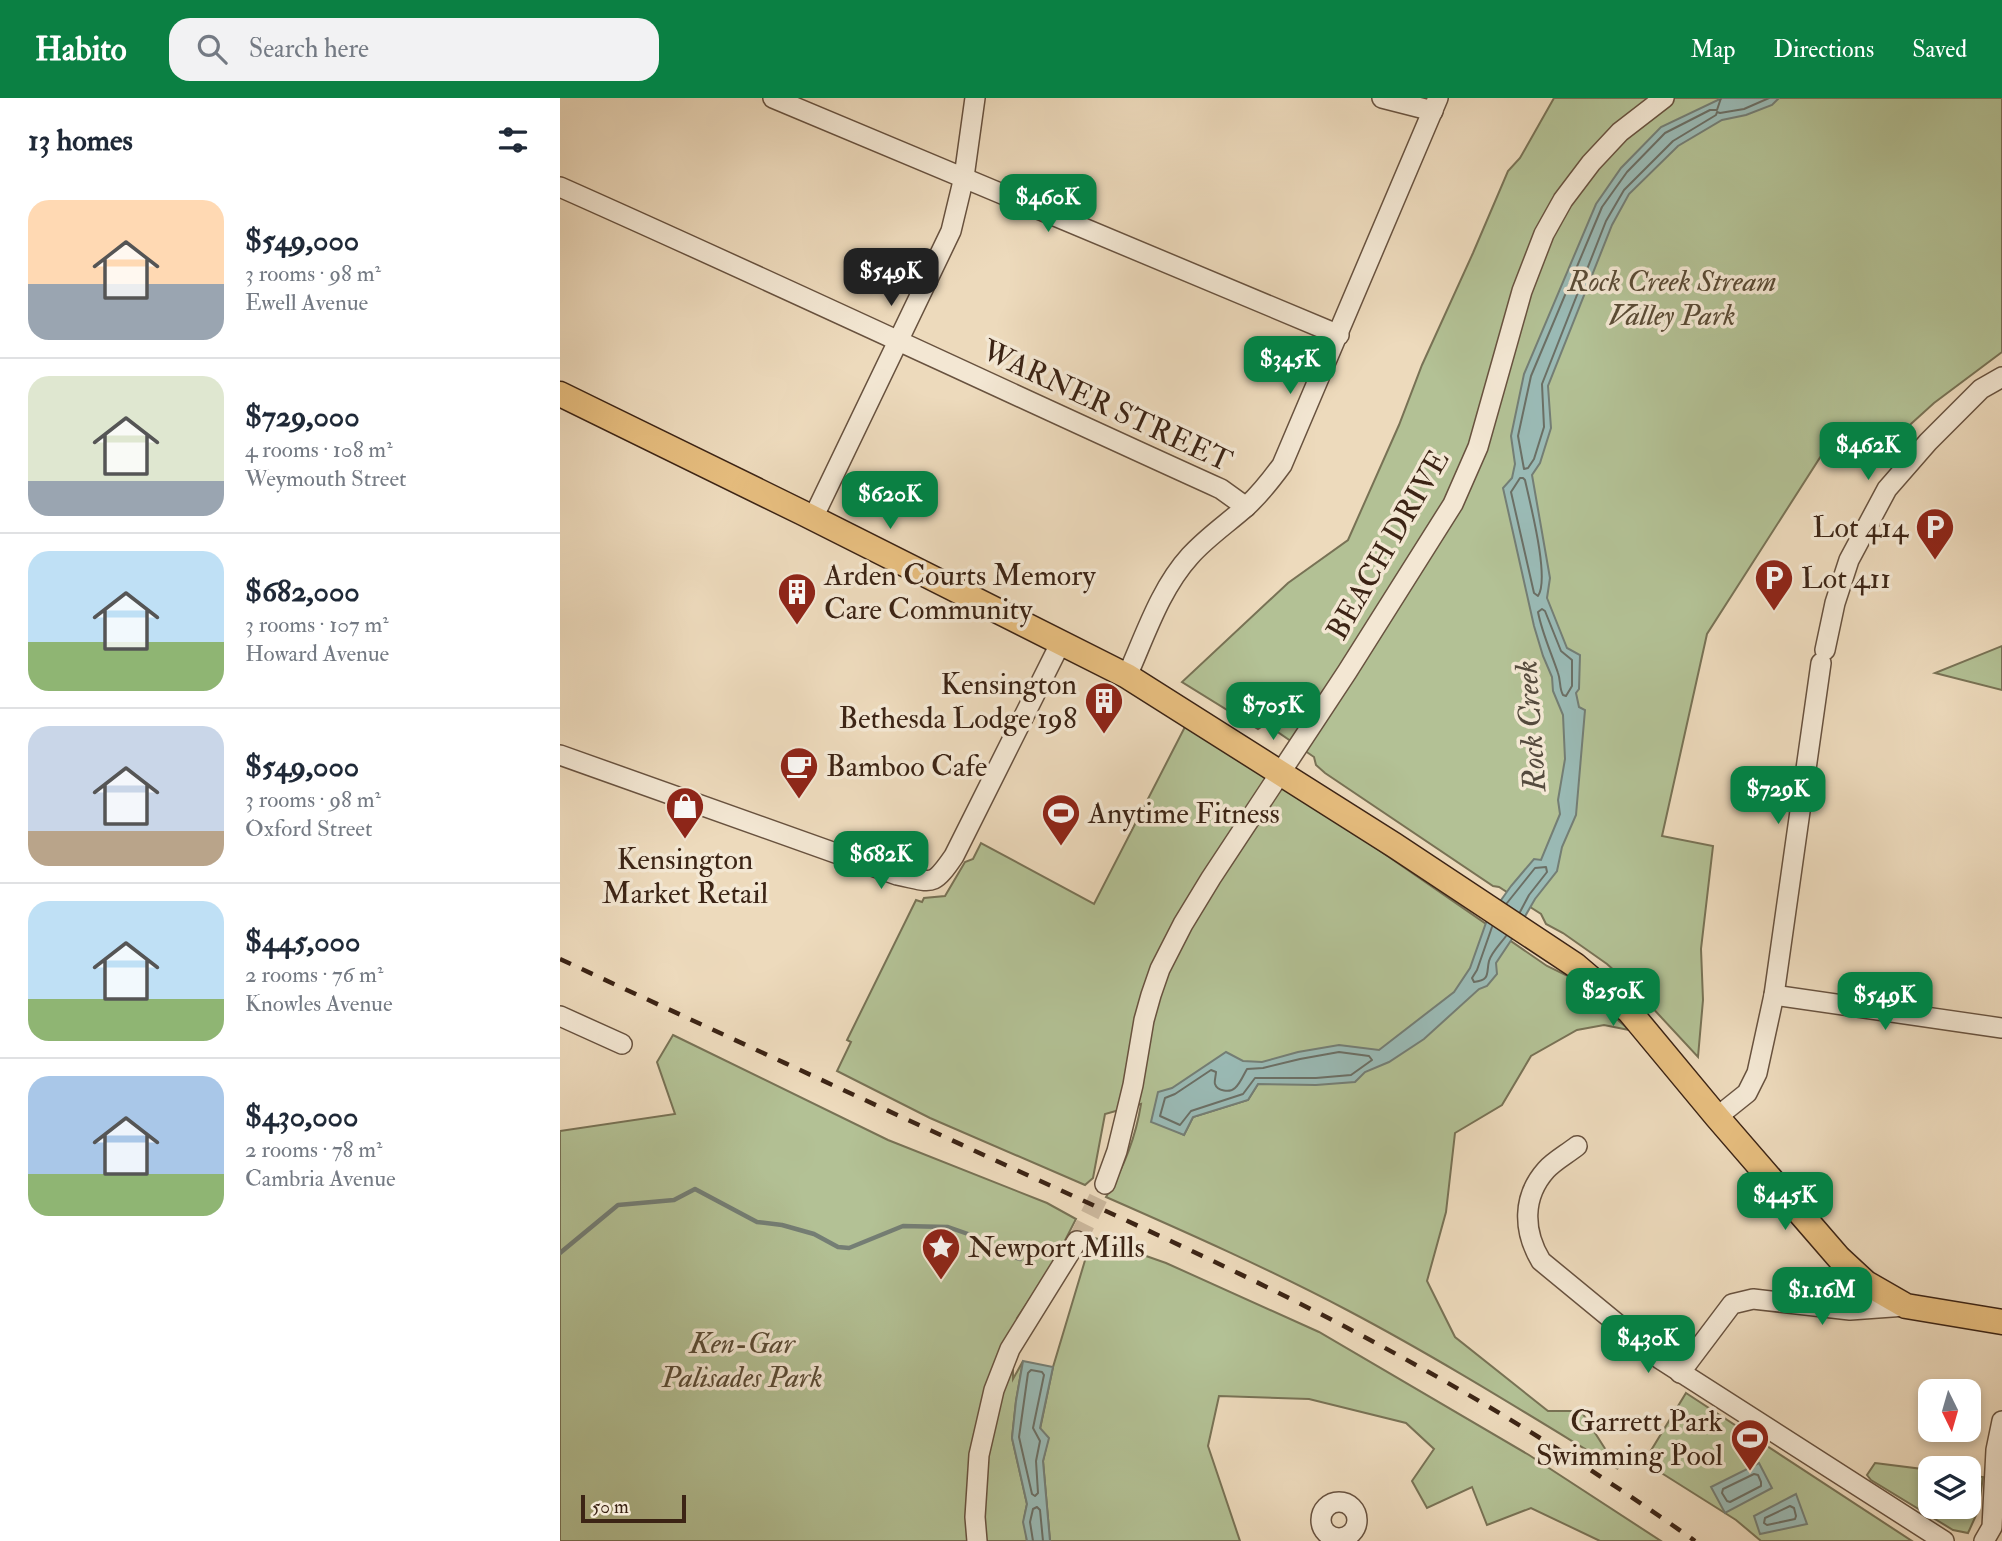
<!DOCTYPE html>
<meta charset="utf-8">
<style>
body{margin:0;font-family:"IM FELL Double Pica",serif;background:#f2f2f3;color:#1f2937;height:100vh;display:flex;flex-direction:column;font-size:26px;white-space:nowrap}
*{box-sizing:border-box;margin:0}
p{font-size:23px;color:#747a83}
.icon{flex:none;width:38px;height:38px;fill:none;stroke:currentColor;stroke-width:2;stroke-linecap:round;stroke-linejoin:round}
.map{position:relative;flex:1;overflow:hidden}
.side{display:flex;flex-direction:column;background:#fff;width:560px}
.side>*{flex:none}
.needle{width:46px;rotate:175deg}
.fabs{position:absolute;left:1358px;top:1281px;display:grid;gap:14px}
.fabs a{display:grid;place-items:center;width:63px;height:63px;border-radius:14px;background:#fff;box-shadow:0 4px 10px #0003;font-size:35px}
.scale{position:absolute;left:21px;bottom:18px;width:105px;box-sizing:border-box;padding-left:7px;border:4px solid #3c2415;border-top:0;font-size:19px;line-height:24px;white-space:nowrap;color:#3c2415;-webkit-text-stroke:5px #f3e7d3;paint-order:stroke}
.price{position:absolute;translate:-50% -60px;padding:0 16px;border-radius:14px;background:#0b8043;color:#fff;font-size:23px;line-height:46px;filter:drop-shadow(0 2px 4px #0008)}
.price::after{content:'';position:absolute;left:50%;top:42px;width:21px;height:16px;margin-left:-10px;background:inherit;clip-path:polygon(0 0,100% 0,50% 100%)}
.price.current{background:#222;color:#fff}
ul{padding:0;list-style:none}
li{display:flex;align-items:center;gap:21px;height:175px;padding:0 28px}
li+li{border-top:2px solid #e0e1e3}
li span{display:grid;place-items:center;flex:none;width:196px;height:140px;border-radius:21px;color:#555}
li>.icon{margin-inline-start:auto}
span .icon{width:84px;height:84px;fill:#fffc;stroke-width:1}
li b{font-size:30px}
h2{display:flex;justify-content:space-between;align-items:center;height:84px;padding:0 28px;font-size:30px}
header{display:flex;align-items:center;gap:42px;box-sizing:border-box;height:98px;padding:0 35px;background:#0b8043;color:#fff}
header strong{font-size:33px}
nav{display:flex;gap:38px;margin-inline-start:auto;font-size:24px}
.search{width:490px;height:63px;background:#f2f2f3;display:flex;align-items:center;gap:18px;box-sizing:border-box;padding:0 24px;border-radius:21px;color:#747a83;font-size:26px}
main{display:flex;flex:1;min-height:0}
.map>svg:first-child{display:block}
</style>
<header>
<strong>Habito</strong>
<div class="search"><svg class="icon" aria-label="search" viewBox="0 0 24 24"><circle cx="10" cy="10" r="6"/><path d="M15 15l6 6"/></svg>Search here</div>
<nav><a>Map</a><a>Directions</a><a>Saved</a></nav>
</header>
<main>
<section class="side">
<h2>13 homes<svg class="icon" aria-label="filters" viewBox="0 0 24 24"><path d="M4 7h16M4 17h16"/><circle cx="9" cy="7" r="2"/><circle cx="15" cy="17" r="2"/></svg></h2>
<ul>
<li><span style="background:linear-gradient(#ffd9b3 60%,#9aa5b1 0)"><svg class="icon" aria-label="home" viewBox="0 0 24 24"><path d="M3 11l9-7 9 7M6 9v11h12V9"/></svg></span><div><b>$549,000</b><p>3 rooms · 98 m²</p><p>Ewell Avenue</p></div></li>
<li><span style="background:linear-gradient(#dfe7d0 75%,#9aa5b1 0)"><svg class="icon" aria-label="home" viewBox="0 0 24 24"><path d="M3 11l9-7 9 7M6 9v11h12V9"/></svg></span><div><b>$729,000</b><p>4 rooms · 108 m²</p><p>Weymouth Street</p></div></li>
<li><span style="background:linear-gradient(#bfe0f5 65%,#8fb573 0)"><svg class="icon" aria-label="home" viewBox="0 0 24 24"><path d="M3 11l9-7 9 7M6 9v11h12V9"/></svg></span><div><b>$682,000</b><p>3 rooms · 107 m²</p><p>Howard Avenue</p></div></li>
<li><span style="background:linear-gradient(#c9d6e8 75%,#b9a48a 0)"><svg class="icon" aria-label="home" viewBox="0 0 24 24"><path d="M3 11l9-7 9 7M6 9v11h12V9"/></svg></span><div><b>$549,000</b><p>3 rooms · 98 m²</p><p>Oxford Street</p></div></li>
<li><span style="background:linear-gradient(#bfe0f5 70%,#8fb573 0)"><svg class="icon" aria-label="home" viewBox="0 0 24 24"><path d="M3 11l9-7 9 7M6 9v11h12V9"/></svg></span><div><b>$445,000</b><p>2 rooms · 76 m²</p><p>Knowles Avenue</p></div></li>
<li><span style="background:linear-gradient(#a9c7e8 70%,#8fb573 0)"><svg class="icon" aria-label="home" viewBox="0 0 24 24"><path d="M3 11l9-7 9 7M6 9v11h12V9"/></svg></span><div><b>$430,000</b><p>2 rooms · 78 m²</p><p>Cambria Avenue</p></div></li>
</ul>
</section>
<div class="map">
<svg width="1442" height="1443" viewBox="0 0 1442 1443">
<rect width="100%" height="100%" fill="#eddabc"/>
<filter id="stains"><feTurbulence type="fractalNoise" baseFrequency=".00286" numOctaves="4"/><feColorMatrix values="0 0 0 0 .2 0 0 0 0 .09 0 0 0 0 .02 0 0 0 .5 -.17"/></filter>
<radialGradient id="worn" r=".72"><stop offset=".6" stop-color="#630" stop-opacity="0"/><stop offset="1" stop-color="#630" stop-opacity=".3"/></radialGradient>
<g fill="#b3c195" stroke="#787255" stroke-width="2" fill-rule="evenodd">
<polygon points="994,0 1442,0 1442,254 1374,305 1309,364 1277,345 1261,358 1147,536 1102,738 1153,748 1141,851 1143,902 1138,959 1075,891 1047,866 1003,835 986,826 981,816 939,789 933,788 765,675 756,667 754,659 706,626 698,631 622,584 728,485 788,442 839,327 862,267 913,155 948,73 960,60"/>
<polygon points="1442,548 1442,592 1375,575"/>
<path d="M 629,621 L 987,868 L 1012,880 L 1069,932 L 1044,927 L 1017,932 L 971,958 L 942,1007 L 895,1035 L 886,1114 L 867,1183 L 895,1239 L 988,1313 L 1021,1313 L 1058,1371 C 969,1317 880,1261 787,1212 C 709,1171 628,1135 546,1099 C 563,1071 576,1038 581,1006 L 545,1016 L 533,1080 L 525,1087 L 370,1020 L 277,973 L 291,944 L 287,942 L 356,802 L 362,804 L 364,800 L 385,798 L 405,764 L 413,761 L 421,745 L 534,806 ZM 770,975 L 751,986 L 698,986 L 688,1002 L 633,1019 L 624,1037 L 612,1031 L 632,992 Z"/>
<polygon points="113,937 328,1042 487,1105 516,1121 493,1166 457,1220 467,1225 453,1269 453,1281 463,1263 456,1303 452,1340 467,1406 464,1421 467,1443 0,1443 0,1033 115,1016 97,964"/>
<polygon points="532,1139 606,1165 759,1234 969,1357 1101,1443 1040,1443 971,1410 927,1427 912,1389 867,1410 852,1383 874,1351 846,1325 749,1301 659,1298 648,1348 680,1443 490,1443 483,1363 488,1341 480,1331 493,1269"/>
<polygon points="1126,1295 1352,1443 1201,1443 1176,1422 1084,1364"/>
<polygon points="1315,1365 1370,1372 1370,1409 1409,1409 1409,1377 1423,1379 1418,1413 1408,1435 1393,1432 1311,1382 1307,1377"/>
</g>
<g fill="#9abab5" stroke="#747e75" stroke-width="2">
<polygon points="1162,0 1219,0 1212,7 1186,17 1162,22 1118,48 1069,96 1052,127 988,288 991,330 980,365 972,377 990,480 987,500 1007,550 1020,557 1019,591 1016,595 1019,609 1025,612 1016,717 1002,749 997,773 975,801 952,841 936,865 937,876 927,888 919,891 864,941 829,964 805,974 795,984 756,987 698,986 688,1002 633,1019 624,1037 591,1024 598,994 612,990 666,954 683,963 702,964 738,954 779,947 819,952 894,894 910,870 927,822 951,788 974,761 981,762 1000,716 998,702 1005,661 1003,617 993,593 992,579 983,558 974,528 943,390 952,380 955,366 951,338 964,276 1036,106 1061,70 1101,29"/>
<polygon points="463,1263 493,1269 480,1330 489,1340 483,1363 490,1443 467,1443 463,1424 467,1406 452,1340 456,1303"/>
<polygon points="1199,1365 1212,1390 1165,1415 1151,1389"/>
<polygon points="1236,1396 1247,1426 1200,1436 1194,1418"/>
</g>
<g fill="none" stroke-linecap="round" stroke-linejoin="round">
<g stroke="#6b6f65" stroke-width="2">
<polyline points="1161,0 1157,12 1150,12 1105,35 1067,74 1042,109 971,278 958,338 964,371 968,370 974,361 984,329 982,286 1046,123 1064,92 1113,43 1156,17 1157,14 1160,15 1184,11 1209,0"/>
<path d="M 960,380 L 963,380 L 965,382 C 970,405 990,481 978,498 L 974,495 L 951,394 Z"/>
<path d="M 982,511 L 985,513 L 1001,553 L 1012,562 L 1012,588 L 1006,598 L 1003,597 C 999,590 1001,583 998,575 C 991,554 982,535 978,514 Z"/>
<polyline points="947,805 975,770 986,769 987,774 969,797 960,814"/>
<path d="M 932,829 L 917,872 L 912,880 L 914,884 C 931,882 926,875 929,863 C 931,855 941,845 946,838"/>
<path d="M 779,954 L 809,958 L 812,962 L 791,977 L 756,980 L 695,980 L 683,996 L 631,1013 L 620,1027 L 600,1018 L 605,1000 L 615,996 L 651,972 L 656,974 C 656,977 654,984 655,986 C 657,993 670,995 675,990 C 680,986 684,976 687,971 L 703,970 L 740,961 Z"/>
<polygon points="471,1272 482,1274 484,1277 473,1330 480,1343 476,1363 478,1395 475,1398 472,1396 459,1339 468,1275"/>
<polygon points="1194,1376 1198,1377 1201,1384 1201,1388 1170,1404 1167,1403 1162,1395 1163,1391"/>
<polygon points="1230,1408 1234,1410 1236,1418 1235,1421 1207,1427 1204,1425 1205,1420"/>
<polyline points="473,1443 470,1424 473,1411 477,1409 480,1412 483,1443"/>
</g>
<polyline stroke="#747e75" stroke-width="4.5" points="0,1155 58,1107 114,1102 135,1091 197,1124 222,1127 254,1136 278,1149 289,1150 343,1128 388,1129 408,1136 418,1145 460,1161"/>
<polyline stroke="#cab69b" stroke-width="19" stroke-dasharray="19 10" stroke-linecap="butt" points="517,1143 545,1086"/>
<g stroke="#68523f" stroke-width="22">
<g id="minor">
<polyline points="213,0 779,237"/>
<polyline points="822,0 873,13"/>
<path d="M 0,89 C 221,187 440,291 661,391 L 686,409"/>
<polyline points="253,420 391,133 404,79 415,0"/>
<polyline points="1265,552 1275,505 1289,462 1327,391 1368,344 1421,291 1442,279"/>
<path d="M 567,578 C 585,538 600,491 630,458 C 647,439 668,425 687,408 C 701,395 711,382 722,367 L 878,0"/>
<path d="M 0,657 L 337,777 C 373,784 372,790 394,758 L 501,544"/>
<polyline points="1214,897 1442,930"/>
<polyline points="0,918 62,946"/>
<polyline points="1157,1019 1187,995 1197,975 1214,897 1261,565"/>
<path d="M 1017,1048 C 1007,1056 994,1063 986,1072 C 962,1099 963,1133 981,1163 L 1100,1261 L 1384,1443"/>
<polyline points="545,1086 557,1053 573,987 584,922 591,897 600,871 623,826 651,780 787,574 893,406 918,349 962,193 984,136 1003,102 1031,65 1060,34 1104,0"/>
<polyline points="1120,1275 1172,1206 1193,1201 1290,1212 1346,1208"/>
<circle cx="779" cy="1422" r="18"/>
<polyline points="417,1443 415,1419 419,1357 434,1292 450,1251 517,1143"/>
<polyline points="1424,1443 1432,1429 1436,1352 1442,1323"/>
</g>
</g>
<g stroke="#3c2415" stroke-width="27">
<polyline id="major" points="0,296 243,415 567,578 834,747 1015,867 1069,913 1157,1019 1279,1160 1306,1185 1346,1208 1442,1224"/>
</g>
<use href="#minor" stroke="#f3e7d3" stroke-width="19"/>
<use href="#major" stroke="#e6bd7e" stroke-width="24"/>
<path stroke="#3c2415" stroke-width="4.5" stroke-dasharray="12 12" stroke-linecap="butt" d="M 0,861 C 151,931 303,1001 454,1071 C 583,1130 712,1188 836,1256 C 939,1312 1039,1375 1135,1443"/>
</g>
<defs>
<g id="parking-pin" transform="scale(2.0125)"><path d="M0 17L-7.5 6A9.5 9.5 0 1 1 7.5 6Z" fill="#8f2418" stroke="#f3e7d3"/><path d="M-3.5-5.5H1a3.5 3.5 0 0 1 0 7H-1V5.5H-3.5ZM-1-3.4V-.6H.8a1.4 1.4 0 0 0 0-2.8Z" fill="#fff"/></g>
<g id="building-pin" transform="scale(2.0125)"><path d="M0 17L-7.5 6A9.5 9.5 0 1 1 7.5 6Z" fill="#8f2418" stroke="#f3e7d3"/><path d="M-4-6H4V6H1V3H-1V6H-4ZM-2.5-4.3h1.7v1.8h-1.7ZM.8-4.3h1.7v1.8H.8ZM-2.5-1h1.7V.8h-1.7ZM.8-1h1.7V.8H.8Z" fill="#fff"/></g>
<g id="cafe-pin" transform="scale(2.0125)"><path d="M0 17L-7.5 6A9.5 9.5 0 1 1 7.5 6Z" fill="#8f2418" stroke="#f3e7d3"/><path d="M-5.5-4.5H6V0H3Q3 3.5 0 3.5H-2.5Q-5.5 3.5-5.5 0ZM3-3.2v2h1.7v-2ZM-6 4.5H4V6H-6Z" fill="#fff"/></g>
<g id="shop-pin" transform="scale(2.0125)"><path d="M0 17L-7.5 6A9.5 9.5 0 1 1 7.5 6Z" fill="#8f2418" stroke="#f3e7d3"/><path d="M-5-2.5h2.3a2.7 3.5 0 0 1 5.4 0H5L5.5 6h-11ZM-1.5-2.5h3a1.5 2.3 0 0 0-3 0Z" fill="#fff"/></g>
<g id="stadium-pin" transform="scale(2.0125)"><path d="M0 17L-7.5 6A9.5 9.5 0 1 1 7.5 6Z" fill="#8f2418" stroke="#f3e7d3"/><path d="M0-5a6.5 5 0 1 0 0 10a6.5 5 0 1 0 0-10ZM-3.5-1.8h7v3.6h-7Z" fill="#fff"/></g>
<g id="sight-pin" transform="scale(2.0125)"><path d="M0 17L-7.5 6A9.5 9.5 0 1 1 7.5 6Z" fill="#8f2418" stroke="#f3e7d3"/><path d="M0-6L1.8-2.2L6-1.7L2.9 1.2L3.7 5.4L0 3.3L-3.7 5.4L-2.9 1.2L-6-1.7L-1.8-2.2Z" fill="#fff"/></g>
</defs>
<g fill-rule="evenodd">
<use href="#parking-pin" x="1375" y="429"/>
<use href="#parking-pin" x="1214" y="480"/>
<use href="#building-pin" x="237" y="494"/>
<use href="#building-pin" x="544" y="603"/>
<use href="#cafe-pin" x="239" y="668"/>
<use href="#shop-pin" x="125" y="708"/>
<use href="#stadium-pin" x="501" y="715"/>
<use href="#sight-pin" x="381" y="1149"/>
<use href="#stadium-pin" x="1190" y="1340"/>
</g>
<g text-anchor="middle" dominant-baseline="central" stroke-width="7" stroke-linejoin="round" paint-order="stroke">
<g font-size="30" font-style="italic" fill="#5a4b35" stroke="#f3e7d3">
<text x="1112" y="183">Rock Creek Stream<tspan x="1112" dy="34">Valley Park</tspan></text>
<text x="182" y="1245">Ken-Gar<tspan x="182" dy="34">Palisades Park</tspan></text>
</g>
<g font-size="30" fill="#3c2415" stroke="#f3e7d3">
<text transform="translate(547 308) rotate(25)">WARNER STREET</text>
<text transform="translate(828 447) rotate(-60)">BEACH DRIVE</text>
</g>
<g font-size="30" fill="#3c2415" stroke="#f3e7d3" text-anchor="start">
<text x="1348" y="429" text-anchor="end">Lot 414</text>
<text x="264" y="477">Arden Courts Memory<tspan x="264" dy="34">Care Community</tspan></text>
<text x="1241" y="480">Lot 411</text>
<text x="517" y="586" text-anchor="end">Kensington<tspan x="517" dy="34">Bethesda Lodge 198</tspan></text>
<text x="266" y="668">Bamboo Cafe</text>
<text x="528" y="715">Anytime Fitness</text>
<text x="125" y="761" text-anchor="middle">Kensington<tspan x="125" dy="34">Market Retail</tspan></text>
<text x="408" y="1149">Newport Mills</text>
<text x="1163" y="1323" text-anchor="end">Garrett Park<tspan x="1163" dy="34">Swimming Pool</tspan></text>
</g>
<g font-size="32" font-style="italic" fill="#544a3d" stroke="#f3e7d3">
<text transform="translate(971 628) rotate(-94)">Rock Creek</text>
</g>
</g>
<rect width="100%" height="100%" filter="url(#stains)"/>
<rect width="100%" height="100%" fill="url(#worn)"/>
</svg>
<div class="fabs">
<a><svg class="needle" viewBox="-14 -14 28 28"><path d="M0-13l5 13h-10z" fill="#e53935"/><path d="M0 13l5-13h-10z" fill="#747a83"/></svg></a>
<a><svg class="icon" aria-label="layers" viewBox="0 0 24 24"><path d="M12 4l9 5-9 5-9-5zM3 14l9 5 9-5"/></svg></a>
</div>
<div class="scale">50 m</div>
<b class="price" style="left:488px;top:136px">$460K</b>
<b class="price current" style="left:331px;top:210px">$549K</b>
<b class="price" style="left:730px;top:298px">$345K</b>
<b class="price" style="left:1308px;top:384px">$462K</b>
<b class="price" style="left:330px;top:433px">$620K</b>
<b class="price" style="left:713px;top:644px">$705K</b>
<b class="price" style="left:1218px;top:728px">$729K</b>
<b class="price" style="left:321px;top:793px">$682K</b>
<b class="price" style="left:1053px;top:930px">$250K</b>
<b class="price" style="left:1325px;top:934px">$549K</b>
<b class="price" style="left:1225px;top:1134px">$445K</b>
<b class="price" style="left:1262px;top:1229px">$1.16M</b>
<b class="price" style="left:1088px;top:1277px">$430K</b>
</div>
</main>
